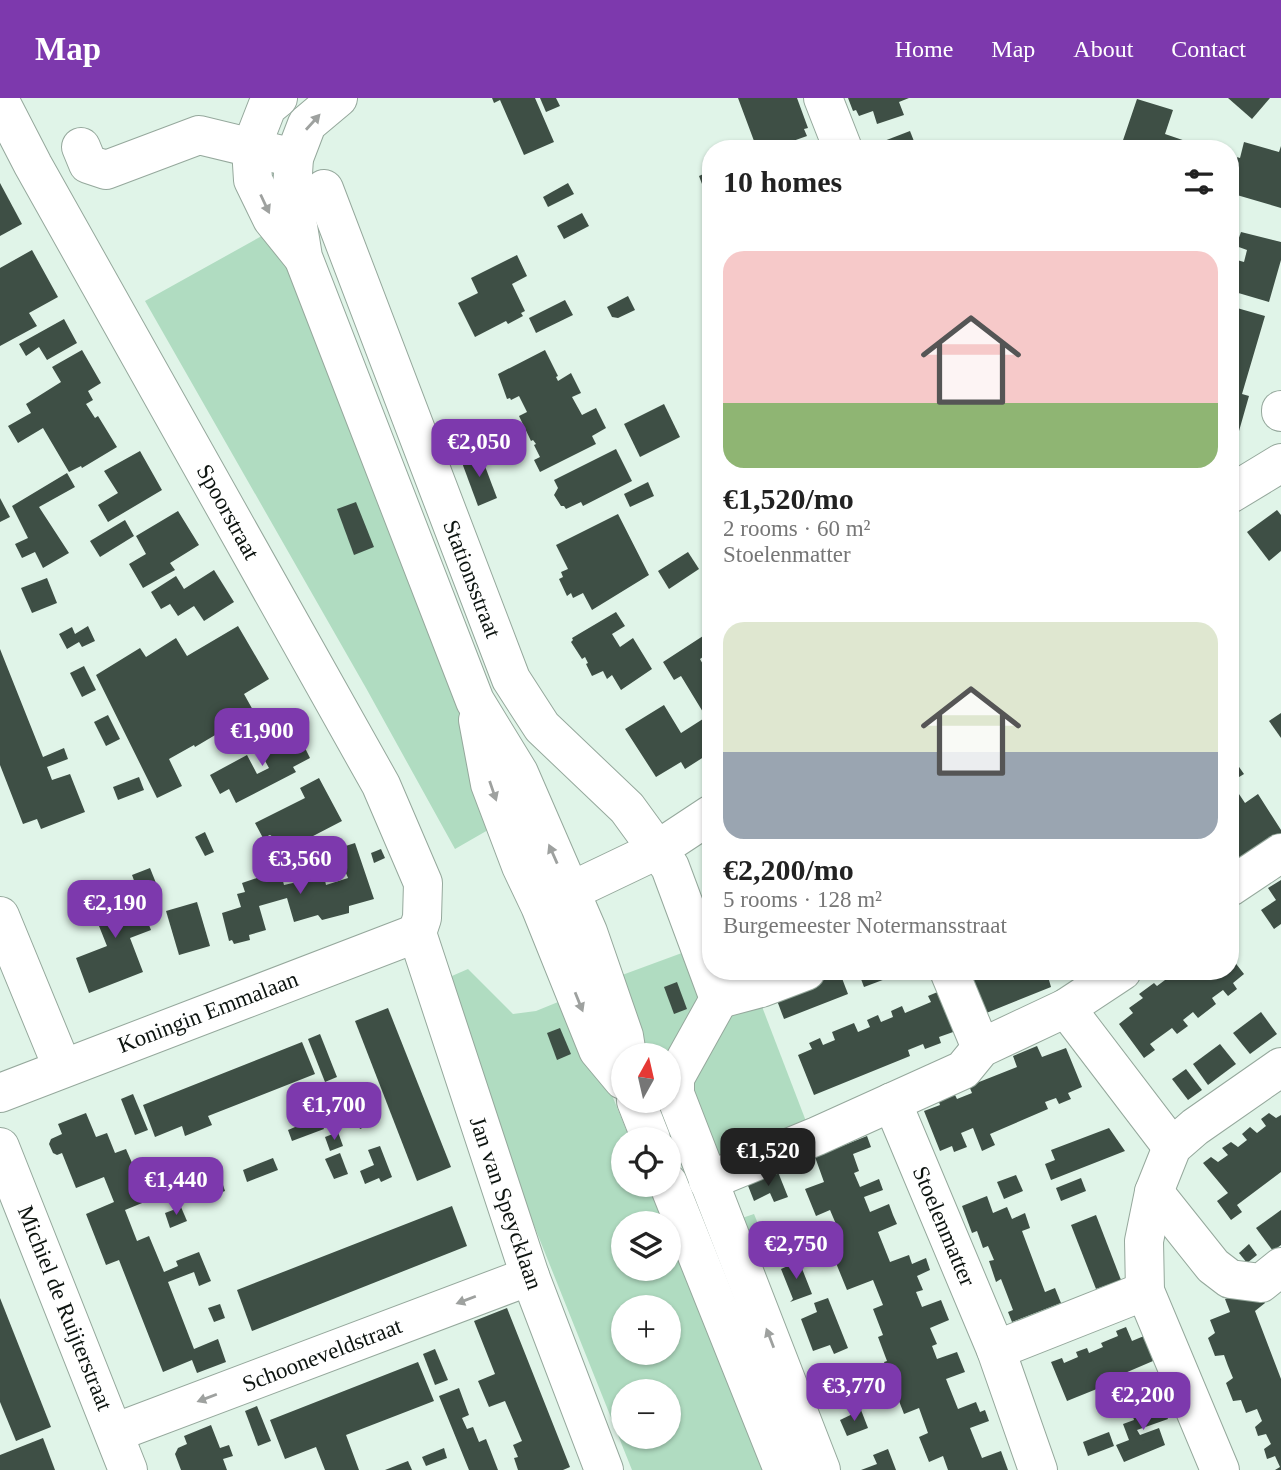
<!DOCTYPE html>
<meta charset="utf-8">
<style>
body{margin:0;font-family:Georgia,serif;background:#f2f2f2;color:#222;height:100vh;display:flex;flex-direction:column;font-size:26px;white-space:nowrap}
*{box-sizing:border-box;margin:0}
p{font-size:23px;color:#767676}
.icon{flex:none;width:38px;height:38px;fill:none;stroke:currentColor;stroke-width:2;stroke-linecap:round;stroke-linejoin:round}
.map{position:relative;flex:1;overflow:hidden}
.side{position:absolute;left:702px;top:42px;width:537px;height:840px;display:flex;flex-direction:column;background:#fff;border-radius:28px;box-shadow:0 2px 5px #0004}
.side>*{flex:none}
.needle{width:46px;rotate:8deg}
.tools{position:absolute;left:611px;top:945px;display:grid;gap:14px}
.tools a{display:grid;place-items:center;width:70px;height:70px;border-radius:50%;background:#fff;box-shadow:0 2px 5px #0004;font-size:35px}
.price{position:absolute;translate:-50% -60px;padding:0 16px;border-radius:14px;background:#7d39ad;color:#fff;font-size:23px;line-height:46px;filter:drop-shadow(0 2px 4px #0008)}
.price::after{content:'';position:absolute;left:50%;top:42px;width:21px;height:16px;margin-left:-10px;background:inherit;clip-path:polygon(0 0,100% 0,50% 100%)}
.price.on{background:#222;color:#fff}
ul{padding:0;list-style:none}
li{display:grid;align-content:center;gap:14px;height:371px;padding:0 21px}
li span{display:grid;place-items:center;height:217px;border-radius:21px;color:#555}
li>.icon{margin-inline-start:auto}
span .icon{width:126px;height:126px;fill:#fffc;stroke-width:1}
li b{font-size:30px}
h2{display:flex;justify-content:space-between;align-items:center;height:84px;padding:0 21px;font-size:30px}
header{display:flex;align-items:center;gap:42px;box-sizing:border-box;height:98px;padding:0 35px;background:#7d39ad;color:#fff}
header strong{font-size:33px}
nav{display:flex;gap:38px;margin-inline-start:auto;font-size:24px}
.map>svg:first-child{display:block}
</style>
<header>
<strong>Map</strong>
<nav><a>Home</a><a>Map</a><a>About</a><a>Contact</a></nav>
</header>
<div class="map">
<svg width="1281" height="1372" viewBox="0 0 1281 1372">
<rect width="100%" height="100%" fill="#e0f4e8"/>
<g fill="#b0dcc1" fill-rule="evenodd">
<polygon points="269,134 301,191 457,601 495,728 455,751 366,590 145,203"/>
<polygon points="690,852 703,897 668,957 638,957 614,880"/>
<path d="M 468,871 L 513,916 L 536,913 L 563,902 L 609,990 L 630,1041 L 623,1041 L 623,1087 L 648,1087 L 664,1125 L 623,1125 L 623,1171 L 668,1171 L 669,1137 L 763,1372 L 632,1372 L 503,1050 L 445,881 ZM 623,1209 L 668,1209 L 668,1255 L 623,1255 ZM 623,1293 L 668,1293 L 668,1339 L 623,1339 Z"/>
<polygon points="761,906 809,1031 717,1059 685,984 726,920"/>
<polygon points="754,1116 772,1160 754,1167 736,1122"/>
</g>
<g fill="#3e4f45">
<polygon points="492,0 535,0 554,44 524,57 500,2 494,5"/>
<polygon points="540,0 556,0 560,8 546,14"/>
<polygon points="738,0 797,0 808,30 804,31 807,38 793,43 796,51 757,51"/>
<polygon points="848,0 909,0 899,4 904,17 877,26 873,13 859,18 856,12 853,13"/>
<polygon points="1228,0 1270,0 1252,21"/>
<polygon points="1137,1 1173,12 1165,36 1209,51 1120,51"/>
<polygon points="910,33 917,51 886,51 884,43"/>
<polygon points="1244,44 1279,54 1281,48 1281,110 1230,95 1230,57 1240,60"/>
<polygon points="710,73 710,107 699,78"/>
<polygon points="0,85 22,126 0,138"/>
<polygon points="568,85 574,96 548,109 543,99"/>
<polygon points="1230,114 1238,117 1232,135 1230,135"/>
<polygon points="582,115 589,128 564,141 557,128"/>
<polygon points="1241,134 1281,144 1281,162 1269,204 1235,194 1238,183 1230,180 1230,160 1244,164 1247,152 1236,148"/>
<polygon points="32,152 58,199 29,215 37,228 0,248 0,170"/>
<polygon points="517,157 527,178 512,186 525,213 521,215 523,218 508,226 506,223 475,239 458,205 478,195 471,180"/>
<polygon points="628,198 635,212 618,220 612,219 607,209"/>
<polygon points="565,202 573,217 536,235 529,220"/>
<polygon points="1230,208 1265,218 1242,296 1249,298 1237,340 1230,338"/>
<polygon points="64,221 77,245 47,262 39,249 26,258 19,246"/>
<polygon points="82,252 101,285 88,293 93,302 86,306 95,320 98,318 117,349 82,370 81,368 69,374 43,330 18,345 8,328 31,315 26,306 61,284 52,269"/>
<polygon points="545,252 558,278 556,279 558,283 571,275 581,295 572,299 582,317 596,310 606,330 592,338 596,346 540,374 534,362 540,359 534,347 536,346 533,342 531,343 519,318 527,314 519,298 511,302 510,300 507,301 498,276"/>
<polygon points="664,306 680,339 640,359 624,326"/>
<polygon points="616,351 632,383 583,408 581,404 566,411 564,408 561,408 554,397 558,390 554,382"/>
<polygon points="140,353 162,392 108,424 98,407 118,395 104,373"/>
<polygon points="480,355 497,400 478,408 461,362"/>
<polygon points="67,375 75,389 39,409 69,455 43,470 35,454 22,460 15,446 28,440 12,408"/>
<polygon points="648,384 654,398 630,409 624,396"/>
<polygon points="0,400 10,419 0,424"/>
<polygon points="356,404 374,449 354,457 337,411"/>
<polygon points="1277,412 1281,417 1281,453 1269,463 1247,434"/>
<polygon points="178,413 199,447 170,465 175,472 143,490 129,466 146,456 136,438"/>
<polygon points="618,416 649,477 592,512 583,495 573,500 571,495 567,498 559,481 563,479 561,474 568,471 556,447"/>
<polygon points="125,422 134,438 100,459 90,443"/>
<polygon points="688,454 699,471 669,491 658,473"/>
<polygon points="214,472 234,504 204,523 194,508 178,518 170,506 161,511 151,494 176,478 184,491"/>
<polygon points="47,480 57,505 32,515 21,490"/>
<polygon points="616,514 625,528 612,536 620,549 633,540 652,571 621,592 612,577 607,581 603,573 592,578 586,566 588,565 585,559 582,561 571,544 573,542 572,540"/>
<polygon points="88,528 95,543 82,549 79,544 67,551 59,536 72,529 75,536"/>
<polygon points="238,528 269,581 244,596 254,614 195,649 194,647 169,661 182,688 157,700 96,577 140,550 146,559 176,540 187,558"/>
<polygon points="703,538 710,551 710,554 700,561 710,579 710,655 685,671 681,664 656,679 625,631 664,607 681,635 706,619 681,578 674,582 663,564"/>
<polygon points="0,551 43,659 64,650 68,661 47,669 52,682 70,676 85,714 41,731 37,721 23,726 0,667"/>
<polygon points="84,568 96,592 82,599 70,575"/>
<polygon points="1281,615 1281,640 1269,623"/>
<polygon points="108,617 120,641 106,648 94,624"/>
<polygon points="296,632 310,660 293,669 296,674 236,705 229,691 220,696 210,677 247,657 257,676 269,670 259,652"/>
<polygon points="1230,656 1244,676 1231,684 1245,705 1258,696 1281,732 1281,739 1240,766 1230,751"/>
<polygon points="139,679 144,692 118,702 113,689"/>
<polygon points="319,680 342,723 290,750 270,737 263,740 255,725 305,700 300,690"/>
<polygon points="205,734 214,754 205,758 195,739"/>
<polygon points="355,745 374,801 349,808 349,815 322,822 318,817 294,824 287,800 259,808 266,832 249,837 250,842 234,846 232,842 229,843 222,815 241,809 237,796 245,794 242,785 280,772 284,787 324,778 326,787 348,780 344,770 334,765 330,753"/>
<polygon points="381,751 385,760 374,765 371,755"/>
<polygon points="150,770 162,800 143,807 132,777"/>
<polygon points="1281,782 1281,826 1274,831 1261,812 1276,802 1268,790"/>
<polygon points="133,787 151,832 130,840 143,874 89,895 76,860 107,848 89,803"/>
<polygon points="197,804 210,848 179,857 166,813"/>
<polygon points="1230,858 1244,876 1233,885 1237,891 1228,898 1223,892 1212,900 1216,906 1198,920 1193,914 1183,922 1188,928 1177,936 1172,930 1150,946 1155,952 1144,960 1119,926 1133,915 1129,910 1143,900 1139,896 1154,885 1157,888 1177,873 1230,873"/>
<polygon points="858,873 895,873 896,877 864,889"/>
<polygon points="904,873 921,873 907,879"/>
<polygon points="974,873 1082,873 1082,876 1066,881 1064,876 1049,882 1051,889 979,918 963,878"/>
<polygon points="840,875 848,896 784,921 776,900"/>
<polygon points="677,884 687,911 674,916 664,889"/>
<polygon points="940,893 956,933 939,939 941,945 925,951 923,946 908,952 910,958 814,997 798,957 812,951 809,945 820,940 823,947 835,942 832,934 854,925 858,934 870,929 867,922 878,917 881,924 893,919 891,913 902,908 905,915 931,904 928,898"/>
<polygon points="388,910 451,1069 417,1083 355,923"/>
<polygon points="1261,914 1277,936 1250,956 1233,935"/>
<polygon points="560,930 571,956 557,962 547,935"/>
<polygon points="320,936 337,979 325,984 308,941"/>
<polygon points="302,944 315,976 208,1018 212,1027 185,1038 182,1028 155,1039 143,1007"/>
<polygon points="1220,946 1236,966 1208,987 1193,966"/>
<polygon points="1037,948 1042,959 1066,950 1082,989 1068,995 1071,1001 1059,1006 1056,1000 1045,1004 1048,1011 990,1036 995,1047 982,1053 973,1030 961,1035 967,1049 954,1054 952,1048 940,1053 924,1013 940,1007 938,1001 954,995 957,1001 972,995 969,988 1017,969 1013,958"/>
<polygon points="1186,971 1202,992 1188,1002 1172,981"/>
<polygon points="359,995 371,1026 360,1031 348,1000"/>
<polygon points="133,996 148,1032 135,1037 121,1001"/>
<polygon points="86,1015 96,1039 107,1035 115,1055 126,1051 139,1081 147,1103 125,1112 137,1143 149,1138 164,1174 178,1168 176,1163 199,1154 211,1183 199,1188 194,1174 168,1184 194,1251 218,1241 226,1264 197,1275 192,1262 163,1274 119,1162 106,1167 86,1116 114,1104 104,1079 76,1090 62,1055 57,1057 53,1055 49,1046 51,1041 62,1036 58,1026"/>
<polygon points="1269,1015 1276,1020 1281,1017 1281,1074 1237,1107 1242,1114 1231,1122 1217,1103 1228,1095 1203,1065 1211,1059 1218,1064 1228,1057 1222,1050 1231,1044 1238,1049 1247,1042 1242,1036 1250,1029 1257,1035 1266,1028 1261,1021"/>
<polygon points="319,1019 324,1031 292,1043 288,1032"/>
<polygon points="1109,1030 1125,1053 1051,1082 1045,1066 1055,1062 1051,1052"/>
<polygon points="338,1034 343,1048 330,1053 325,1039"/>
<polygon points="867,1038 871,1049 853,1056 859,1073 854,1075 860,1089 879,1081 883,1092 864,1099 870,1114 889,1106 893,1117 897,1126 878,1134 890,1164 909,1157 912,1166 926,1160 930,1172 917,1178 923,1192 916,1194 922,1209 941,1202 949,1222 930,1230 937,1246 932,1248 937,1261 957,1254 965,1274 946,1281 958,1311 976,1304 980,1314 985,1312 989,1323 970,1330 982,1360 1001,1353 1008,1372 948,1372 943,1358 929,1364 919,1339 928,1335 919,1310 904,1316 884,1264 887,1263 878,1239 883,1237 873,1211 883,1207 873,1182 847,1192 827,1143 841,1138 830,1112 816,1118 805,1091 824,1084 815,1059"/>
<polygon points="380,1048 392,1079 381,1084 379,1080 365,1086 360,1073 374,1067 368,1052"/>
<polygon points="340,1055 348,1076 334,1081 325,1061"/>
<polygon points="273,1060 278,1072 247,1084 243,1072"/>
<polygon points="778,1074 788,1099 774,1104 770,1095 754,1103 747,1085"/>
<polygon points="1016,1077 1023,1093 1004,1101 997,1084"/>
<polygon points="1081,1080 1086,1093 1061,1103 1056,1090"/>
<polygon points="221,1081 225,1093 194,1105 190,1093"/>
<polygon points="987,1098 993,1115 1007,1109 1012,1121 1025,1115 1030,1130 1022,1133 1045,1194 1055,1190 1061,1205 1012,1224 1008,1214 1013,1212 1001,1181 996,1184 989,1163 994,1162 988,1148 983,1150 977,1133 972,1135 962,1108"/>
<polygon points="452,1108 467,1148 252,1233 237,1192"/>
<polygon points="181,1109 187,1123 170,1130 165,1115"/>
<polygon points="1281,1112 1281,1147 1273,1153 1256,1130"/>
<polygon points="1096,1117 1121,1182 1096,1191 1071,1127"/>
<polygon points="1249,1146 1257,1157 1247,1165 1239,1155"/>
<polygon points="799,1163 812,1196 790,1204 793,1201 781,1171"/>
<polygon points="1259,1188 1265,1205 1255,1213 1281,1281 1281,1372 1275,1372 1280,1369 1275,1358 1267,1361 1264,1351 1271,1346 1266,1336 1258,1338 1255,1329 1262,1323 1257,1311 1246,1315 1241,1302 1233,1303 1226,1285 1233,1280 1228,1268 1224,1257 1215,1258 1208,1240 1215,1235 1210,1222 1230,1214 1225,1201"/>
<polygon points="0,1200 51,1329 16,1343 0,1304"/>
<polygon points="828,1200 848,1250 834,1256 830,1247 813,1253 801,1221 817,1214 814,1205"/>
<polygon points="220,1206 225,1220 214,1224 208,1210"/>
<polygon points="507,1210 570,1369 563,1372 518,1372 514,1360 518,1359 513,1347 522,1343 505,1303 489,1309 478,1283 495,1276 474,1223"/>
<polygon points="1126,1229 1132,1243 1144,1238 1153,1263 1118,1278 1119,1282 1067,1303 1051,1264 1062,1260 1064,1265 1078,1259 1076,1254 1087,1250 1089,1255 1103,1249 1101,1245 1118,1238 1116,1233"/>
<polygon points="435,1251 448,1282 435,1287 423,1256"/>
<polygon points="418,1264 434,1303 346,1337 359,1372 325,1372 316,1349 285,1361 270,1322"/>
<polygon points="845,1281 851,1297 833,1304 827,1288"/>
<polygon points="459,1290 469,1317 462,1320 467,1331 473,1329 479,1344 486,1341 498,1372 469,1372 439,1298"/>
<polygon points="1161,1302 1168,1321 1137,1332 1140,1337 1159,1330 1165,1347 1124,1364 1116,1347 1129,1342 1123,1326 1134,1322 1131,1313"/>
<polygon points="257,1308 271,1343 258,1348 245,1313"/>
<polygon points="861,1312 868,1330 847,1338 840,1322"/>
<polygon points="211,1327 220,1350 229,1347 233,1358 223,1361 227,1372 181,1372 175,1356 178,1350 187,1346 184,1338"/>
<polygon points="1109,1334 1114,1348 1088,1358 1083,1344"/>
<polygon points="43,1340 55,1372 0,1372 0,1357"/>
<polygon points="444,1350 447,1360 426,1368 422,1359"/>
<polygon points="888,1351 896,1372 861,1372 877,1366 873,1357"/>
<polygon points="408,1363 412,1372 385,1372"/>
</g>
<g fill="none" stroke-linecap="round" stroke-linejoin="round">
<g stroke="#95a89c" stroke-width="40">
<g id="minor">
<polyline points="278,0 267,9 251,50 253,82 272,121 301,157"/>
<polyline points="338,0 307,26 294,60 292,91 303,159 475,603 519,675 588,834 624,938 627,957"/>
<polyline points="823,0 843,51"/>
<polyline points="0,3 33,67 381,687 423,785 422,820 417,835"/>
<polyline points="81,49 88,66 106,72 199,37 294,60"/>
<polyline points="324,91 511,581 542,629 627,710 670,769 719,901"/>
<polyline points="1281,312 1281,314"/>
<polyline points="1230,396 1281,365"/>
<polyline points="478,622 490,686 521,768 540,808 598,952 623,982"/>
<polyline points="1230,789 1281,755"/>
<polyline points="546,805 657,752 710,717"/>
<polyline points="0,818 56,954 60,971"/>
<polyline points="417,835 530,1178 604,1372"/>
<polyline points="949,873 981,950"/>
<polyline points="719,901 675,980 675,996 821,1372"/>
<polyline points="719,901 761,890 806,873"/>
<polyline points="1066,910 1172,1049"/>
<polyline points="0,995 417,835"/>
<polyline points="636,1003 651,1041"/>
<polyline points="892,1004 996,1252 1038,1372"/>
<polyline points="0,1049 128,1372"/>
<polyline points="708,1083 817,1038 963,972 981,950 1066,910 1122,873"/>
<polyline points="668,1085 783,1372"/>
<polyline points="1154,1094 1213,1168 1230,1181 1261,1185 1281,1169"/>
<polyline points="996,1252 1145,1193"/>
<polyline points="114,1335 530,1178"/>
<polyline points="1220,1372 1145,1193 1144,1143 1154,1094 1172,1049 1195,1029 1281,969"/>
</g>
</g>
<use href="#minor" stroke="#fff" stroke-width="38"/>
</g>
<defs><path id="oneway-solid" d="M-6-.8H1V-3.2L6.5 0L1 3.2V.8H-6Z" transform="scale(1.75)"/></defs>
<g fill="#9ea19f">
<use href="#oneway-solid" transform="translate(313 24) rotate(-48)"/>
<use href="#oneway-solid" transform="translate(265 106) rotate(65)"/>
<use href="#oneway-solid" transform="translate(493 693) rotate(71)"/>
<use href="#oneway-solid" transform="translate(553 756) rotate(-114)"/>
<use href="#oneway-solid" transform="translate(579 904) rotate(68)"/>
<use href="#oneway-solid" transform="translate(466 1202) rotate(159)"/>
<use href="#oneway-solid" transform="translate(770 1240) rotate(-111)"/>
<use href="#oneway-solid" transform="translate(207 1300) rotate(159)"/>
</g>
<g text-anchor="middle" dominant-baseline="central" stroke-width="7" stroke-linejoin="round" paint-order="stroke">
<g font-size="23" fill="#0d1410" stroke="#fff">
<text transform="translate(228 414) rotate(61)">Spoorstraat</text>
<text transform="translate(472 481) rotate(69)">Stationsstraat</text>
<text transform="translate(208 914) rotate(-21)">Koningin Emmalaan</text>
<text transform="translate(506 1105) rotate(71)">Jan van Speycklaan</text>
<text transform="translate(944 1128) rotate(67)">Stoelenmatter</text>
<text transform="translate(65 1210) rotate(68)">Michiel de Ruijterstraat</text>
<text transform="translate(322 1257) rotate(-21)">Schooneveldstraat</text>
</g>
</g>
</svg>
<div class="tools">
<a><svg class="needle" viewBox="-14 -14 28 28"><path d="M0-13l5 13h-10z" fill="#e53935"/><path d="M0 13l5-13h-10z" fill="#767676"/></svg></a>
<a><svg class="icon" aria-label="locate" viewBox="0 0 24 24"><circle cx="12" cy="12" r="6"/><path d="M12 2v4M12 18v4M2 12h4M18 12h4"/></svg></a>
<a><svg class="icon" aria-label="layers" viewBox="0 0 24 24"><path d="M12 4l9 5-9 5-9-5zM3 14l9 5 9-5"/></svg></a>
<a>+</a>
<a>−</a>
</div>
<b class="price" style="left:479px;top:381px">€2,050</b>
<b class="price" style="left:262px;top:670px">€1,900</b>
<b class="price" style="left:300px;top:798px">€3,560</b>
<b class="price" style="left:115px;top:842px">€2,190</b>
<b class="price" style="left:334px;top:1044px">€1,700</b>
<b class="price on" style="left:768px;top:1090px">€1,520</b>
<b class="price" style="left:176px;top:1119px">€1,440</b>
<b class="price" style="left:796px;top:1183px">€2,750</b>
<b class="price" style="left:854px;top:1325px">€3,770</b>
<b class="price" style="left:1143px;top:1334px">€2,200</b>
<section class="side">
<h2>10 homes<svg class="icon" aria-label="filters" viewBox="0 0 24 24"><path d="M4 7h16M4 17h16"/><circle cx="9" cy="7" r="2"/><circle cx="15" cy="17" r="2"/></svg></h2>
<ul>
<li><span style="background:linear-gradient(#f6c9c9 70%,#8fb573 0)"><svg class="icon" aria-label="home" viewBox="0 0 24 24"><path d="M3 11l9-7 9 7M6 9v11h12V9"/></svg></span><div><b>€1,520/mo</b><p>2 rooms · 60 m²</p><p>Stoelenmatter</p></div></li>
<li><span style="background:linear-gradient(#dfe7d0 60%,#9aa5b1 0)"><svg class="icon" aria-label="home" viewBox="0 0 24 24"><path d="M3 11l9-7 9 7M6 9v11h12V9"/></svg></span><div><b>€2,200/mo</b><p>5 rooms · 128 m²</p><p>Burgemeester Notermansstraat</p></div></li>
</ul>
</section>
</div>
